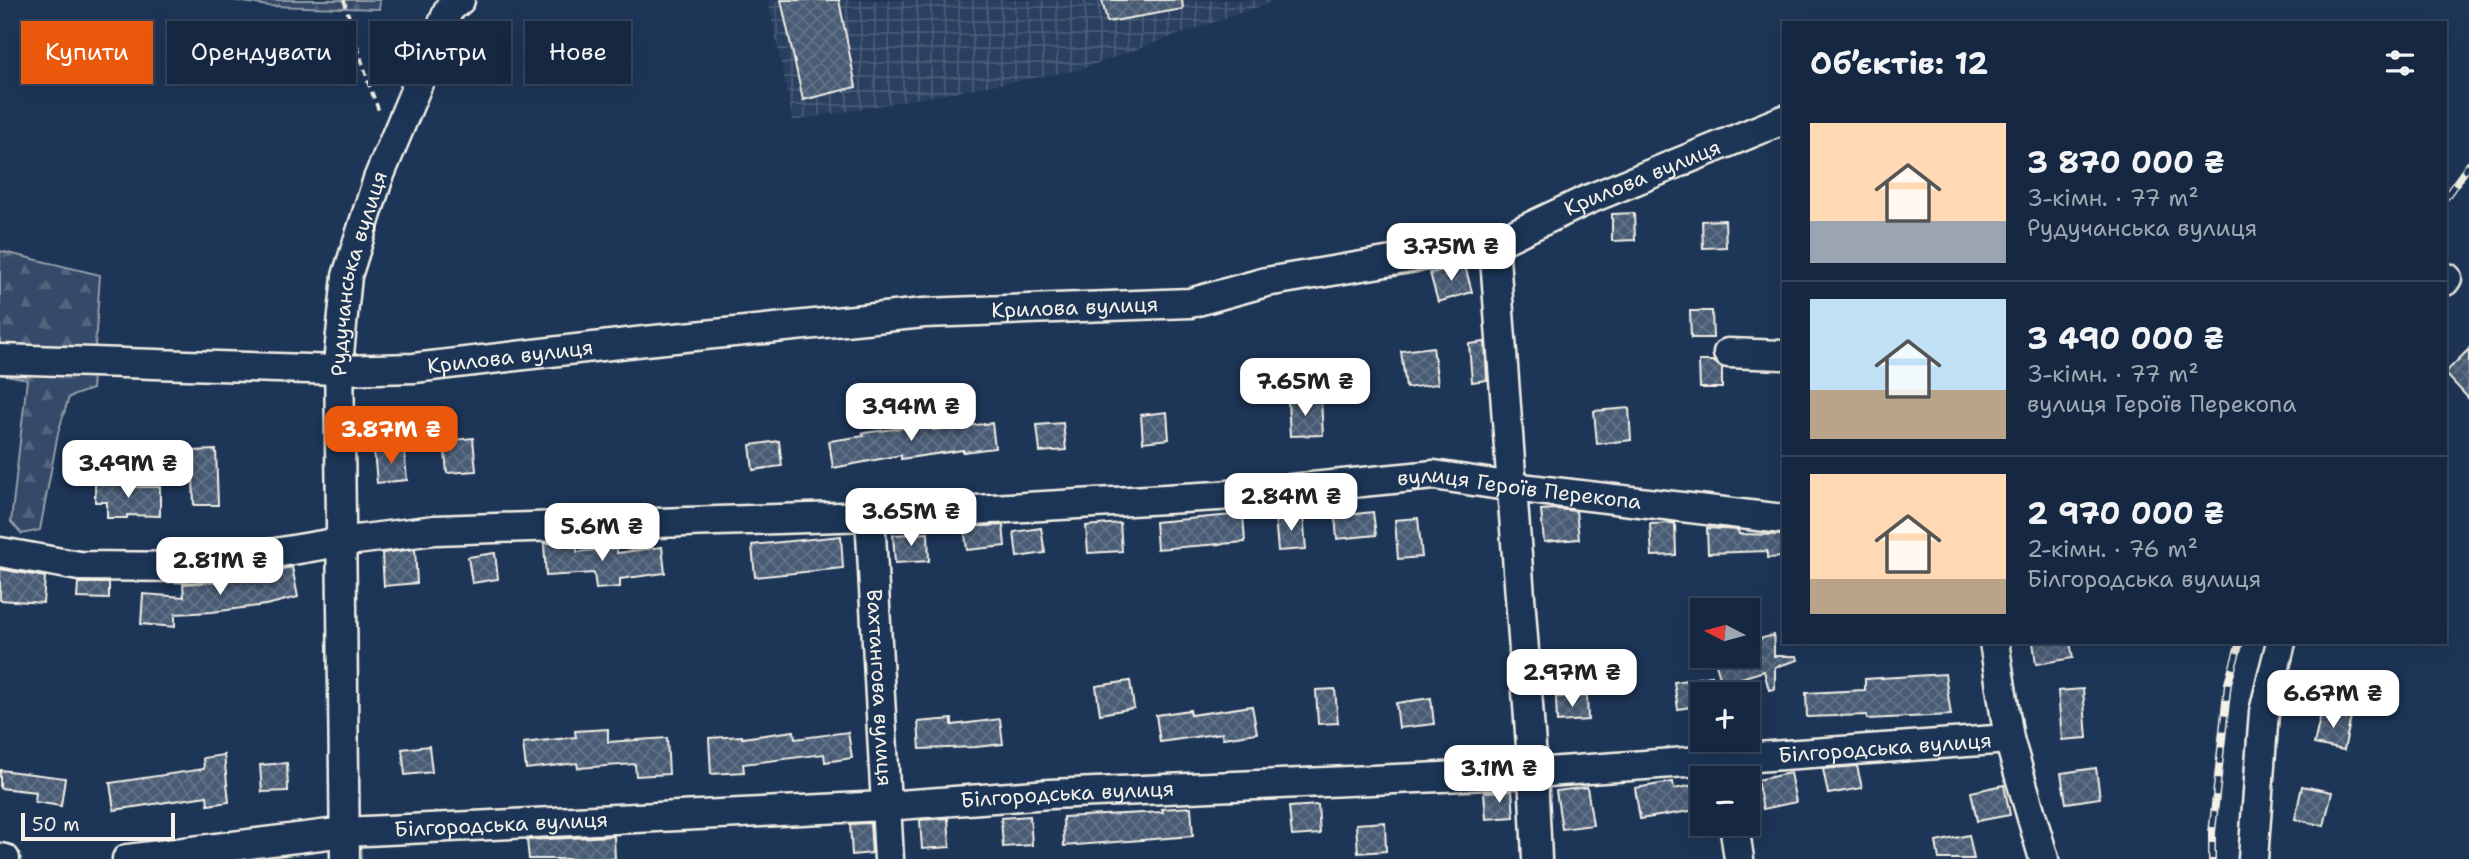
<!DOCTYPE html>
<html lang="uk">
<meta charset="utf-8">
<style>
body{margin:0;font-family:"Shantell Sans",sans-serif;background:#23344c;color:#f1f3f6;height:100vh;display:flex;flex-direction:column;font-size:26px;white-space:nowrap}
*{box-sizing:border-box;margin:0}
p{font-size:23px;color:#9ea6b1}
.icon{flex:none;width:38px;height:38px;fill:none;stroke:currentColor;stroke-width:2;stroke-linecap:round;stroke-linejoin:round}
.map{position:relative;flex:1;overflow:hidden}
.sheet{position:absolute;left:1782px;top:21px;width:665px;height:623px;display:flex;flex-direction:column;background:#162841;border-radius:0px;box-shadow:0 7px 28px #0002,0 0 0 2px #35445a}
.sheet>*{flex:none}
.top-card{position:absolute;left:21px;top:21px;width:665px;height:63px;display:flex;gap:14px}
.needle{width:46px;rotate:276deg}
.fabs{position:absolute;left:1690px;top:598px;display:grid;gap:14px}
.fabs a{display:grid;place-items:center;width:70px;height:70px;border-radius:0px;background:#162841;box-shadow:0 7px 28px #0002,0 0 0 2px #35445a;font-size:35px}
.scale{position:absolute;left:21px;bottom:18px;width:154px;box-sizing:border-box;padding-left:7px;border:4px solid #f4f1e8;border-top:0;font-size:19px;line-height:24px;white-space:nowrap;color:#f4f1e8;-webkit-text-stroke:5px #1d3557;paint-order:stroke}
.price{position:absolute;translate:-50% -60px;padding:0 16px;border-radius:14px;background:#fff;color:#222;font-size:23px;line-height:46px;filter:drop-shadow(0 2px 4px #0008)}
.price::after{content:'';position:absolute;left:50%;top:42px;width:21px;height:16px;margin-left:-10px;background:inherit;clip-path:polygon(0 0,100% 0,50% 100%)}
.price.on{background:#ea580c;color:#fff}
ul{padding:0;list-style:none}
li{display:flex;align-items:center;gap:21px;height:175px;padding:0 28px}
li+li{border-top:2px solid #35445a}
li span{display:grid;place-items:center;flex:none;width:196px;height:140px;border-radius:0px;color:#555}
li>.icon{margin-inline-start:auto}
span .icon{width:84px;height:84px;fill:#fffc;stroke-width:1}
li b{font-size:30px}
h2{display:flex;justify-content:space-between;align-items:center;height:84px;padding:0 28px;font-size:30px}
.tag{padding:0 24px;border-radius:0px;background:#162841;box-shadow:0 7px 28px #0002,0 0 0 2px #35445a;font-size:24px;line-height:63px}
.tag.on{background:#ea580c;color:#fff}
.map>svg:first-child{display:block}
</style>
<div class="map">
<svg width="2469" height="859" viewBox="0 0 2469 859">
<defs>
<pattern id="industrial-grid" width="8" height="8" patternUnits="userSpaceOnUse" patternTransform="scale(1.75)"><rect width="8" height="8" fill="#2a4060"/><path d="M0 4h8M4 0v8" fill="none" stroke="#4a5c77"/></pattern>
<pattern id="forest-firs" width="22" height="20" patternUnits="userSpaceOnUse" patternTransform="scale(1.75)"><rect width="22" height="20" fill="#354a67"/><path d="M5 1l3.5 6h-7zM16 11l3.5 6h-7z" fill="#53657d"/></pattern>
<pattern id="building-cross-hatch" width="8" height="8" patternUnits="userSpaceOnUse" patternTransform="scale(1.75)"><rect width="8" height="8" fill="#485b74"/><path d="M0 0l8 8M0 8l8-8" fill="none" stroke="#637388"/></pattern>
</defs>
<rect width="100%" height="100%" fill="#1d3557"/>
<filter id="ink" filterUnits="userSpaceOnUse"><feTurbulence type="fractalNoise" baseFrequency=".0143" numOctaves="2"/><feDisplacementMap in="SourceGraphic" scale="14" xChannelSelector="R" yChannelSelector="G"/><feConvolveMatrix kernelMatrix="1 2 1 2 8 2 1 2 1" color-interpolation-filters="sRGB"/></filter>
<g filter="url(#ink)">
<polygon fill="url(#industrial-grid)" points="768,0 1277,0 1078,70 793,121"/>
<g fill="url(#forest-firs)" stroke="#949ea8" stroke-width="2">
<polygon points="231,0 380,0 379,9 268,6"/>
<polygon points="0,251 100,275 92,389 69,397 58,433 40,530 22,534 11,522 27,379 0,374"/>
</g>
<g fill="url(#building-cross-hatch)" stroke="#f4f1e8" stroke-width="2">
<polygon points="781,0 839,0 856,87 803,100"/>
<polygon points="1102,0 1182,0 1183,9 1107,22"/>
<polygon points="1634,213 1635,240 1612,241 1612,214"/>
<polygon points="1725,220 1726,247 1703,248 1702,221"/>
<polygon points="1465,266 1472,292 1438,302 1430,273"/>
<polygon points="1690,311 1712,311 1713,338 1691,338"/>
<polygon points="1485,342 1487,380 1472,382 1469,344"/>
<polygon points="1433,347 1438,384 1406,388 1401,351"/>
<polygon points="2469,349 2469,399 2445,373"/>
<polygon points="1699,361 1713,361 1722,368 1722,388 1700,388"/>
<polygon points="1321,400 1323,435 1290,436 1288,401"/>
<polygon points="1629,408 1631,440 1597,444 1594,411"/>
<polygon points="1167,412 1169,439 1143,442 1141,415"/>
<polygon points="992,423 995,448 963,452 963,450 901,459 901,455 833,468 829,441 864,436 863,433 932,424 933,430"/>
<polygon points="1063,423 1066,450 1040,452 1037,425"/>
<polygon points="473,438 476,471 447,473 444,441"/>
<polygon points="779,441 782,466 753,470 750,445"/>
<polygon points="404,448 407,480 377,483 374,451"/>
<polygon points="216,450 218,505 194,505 192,451"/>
<polygon points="95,482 127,482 127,487 160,487 160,516 127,515 127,518 107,518 107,502 95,502"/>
<polygon points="1555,509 1576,511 1579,539 1544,542 1541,510"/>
<polygon points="1373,512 1376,535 1337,539 1335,516"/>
<polygon points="1243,514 1245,542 1157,549 1155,522"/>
<polygon points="1303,515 1306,549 1278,551 1275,517"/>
<polygon points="1418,518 1422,557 1398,559 1395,520"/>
<polygon points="1120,523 1122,551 1088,553 1086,526"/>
<polygon points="1675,523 1676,555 1652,556 1650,524"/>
<polygon points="1003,525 1005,546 967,550 964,527"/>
<polygon points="1041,528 1045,553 1017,557 1014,532"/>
<polygon points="1707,528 1738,530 1739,534 1783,535 1783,557 1767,558 1767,551 1708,553"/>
<polygon points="928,533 929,561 895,563 893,535"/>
<polygon points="841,536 843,568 755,577 752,545"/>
<polygon points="577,542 577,552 617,548 617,553 662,547 665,573 620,579 620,587 596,589 594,573 546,576 544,543"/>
<polygon points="415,549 417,583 384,586 382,553"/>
<polygon points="495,553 498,579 472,583 468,557"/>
<polygon points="292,567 298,597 266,605 212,612 175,614 175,627 141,624 143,594 184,597 183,584 228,581 228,579 271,574 271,571"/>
<polygon points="0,569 45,577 43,603 0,600"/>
<polygon points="78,583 109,583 109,599 77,598"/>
<polygon points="1774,635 1774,656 1797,656 1798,660 1775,667 1775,689 1769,690 1764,671 1722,684 1715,660 1726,656 1760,656 1756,640"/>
<polygon points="2033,642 2070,642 2073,658 2036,664"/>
<polygon points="1945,674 1951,715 1867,719 1867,715 1807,717 1806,693 1865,690 1865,679"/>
<polygon points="1712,676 1715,695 1703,695 1703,705 1678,709 1674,682"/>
<polygon points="1130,681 1134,708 1100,714 1096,686"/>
<polygon points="1335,689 1338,723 1318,724 1316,690"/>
<polygon points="2083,689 2087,738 2062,740 2058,691"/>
<polygon points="1587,696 1588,720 1557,722 1556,697"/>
<polygon points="1431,698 1434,724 1399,728 1396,703"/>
<polygon points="1252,706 1257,733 1223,738 1222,733 1160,742 1156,715 1190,710 1191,715"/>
<polygon points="2322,710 2351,717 2344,750 2314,744"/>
<polygon points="952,719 952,725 1000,719 1003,744 976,747 920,749 918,722"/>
<polygon points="608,729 608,742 667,738 669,774 636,776 635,764 578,768 577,763 526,769 523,743 576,737 575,731"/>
<polygon points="794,731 795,739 848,732 852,758 825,762 824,754 743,764 744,772 711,774 709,738 742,736 742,738"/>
<polygon points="429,746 432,772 405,775 402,749"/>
<polygon points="224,755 229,802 208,805 207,796 114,810 110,783 204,769 203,758"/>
<polygon points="287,763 288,791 262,792 260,765"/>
<polygon points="1857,766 1862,788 1828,794 1823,769"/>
<polygon points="2096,768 2100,798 2066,803 2061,773"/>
<polygon points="0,770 65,778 61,806 35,802 36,792 0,788"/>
<polygon points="1790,773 1796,802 1763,809 1757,780"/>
<polygon points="1673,782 1674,789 1703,783 1703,809 1640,819 1635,788"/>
<polygon points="2004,785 2010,815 1977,821 1971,792"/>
<polygon points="2302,786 2332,792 2324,826 2295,819"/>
<polygon points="1587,787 1593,825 1562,829 1556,791"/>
<polygon points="1512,791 1514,817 1486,819 1484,792"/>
<polygon points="1318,805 1320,834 1292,836 1289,807"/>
<polygon points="1191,807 1193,836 1064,846 1063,817 1163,812 1162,809"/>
<polygon points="1030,816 1032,845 1003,847 1001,818"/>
<polygon points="948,818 950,847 922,849 920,820"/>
<polygon points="1385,822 1386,851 1358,853 1356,824"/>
<polygon points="870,823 872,853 852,855 850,824"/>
<polygon points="1969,835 1974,859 1939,859 1936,842"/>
<polygon points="614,836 615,859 529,859 527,840"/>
</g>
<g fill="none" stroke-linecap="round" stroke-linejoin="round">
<g stroke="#f4f1e8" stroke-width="33">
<g id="minor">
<polyline points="1494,244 1533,773 1537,859"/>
<polyline points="2445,281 2447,278"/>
<polyline points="1728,353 1783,355"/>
<path id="s1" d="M 0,359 L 339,370 L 414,368 L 645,341 L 924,313 L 1190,303 L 1266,282 L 1494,244 L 1587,200 L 1783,120"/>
<path id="s2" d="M 870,516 L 889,859"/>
<path id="s3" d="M 0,552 L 79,566 L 192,567 L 340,542 L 435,530 L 870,516 L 1218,496 L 1434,475 L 1513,487 L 1783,519"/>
<polyline points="1994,642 2009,739 2044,859"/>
<polyline points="1734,824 1739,859"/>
<polyline points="0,858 5,859"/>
<path id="s4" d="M 127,859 L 345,832 L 885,806 L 1050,794 L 1533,773 L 2009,739"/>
<path id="s5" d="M 345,859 L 339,354 L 347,276 L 378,179 L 449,9 L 460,0"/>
<polyline points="2253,859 2264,712 2281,642"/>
</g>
</g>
<polyline stroke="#f4f1e8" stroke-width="3.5" stroke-dasharray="7 5" stroke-linecap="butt" points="344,0 369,85 379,111"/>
<use href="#minor" stroke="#1d3557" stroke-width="28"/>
<g stroke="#f4f1e8" stroke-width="8">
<g id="rail">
<polyline points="2445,198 2469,165"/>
<polyline points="2212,859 2212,833 2228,683 2240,642"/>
</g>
</g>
<use href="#rail" stroke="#1d3557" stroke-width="5" stroke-dasharray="16" stroke-linecap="butt"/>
</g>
</g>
<g text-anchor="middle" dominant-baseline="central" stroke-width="5" stroke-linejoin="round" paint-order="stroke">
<g font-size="21" fill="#f4f1e8" stroke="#1d3557">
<text stroke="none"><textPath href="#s1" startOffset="1666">Крилова вулиця</textPath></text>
<text stroke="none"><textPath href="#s5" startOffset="588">Рудучанська вулиця</textPath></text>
<text stroke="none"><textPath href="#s1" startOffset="1078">Крилова вулиця</textPath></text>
<text stroke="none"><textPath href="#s1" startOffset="511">Крилова вулиця</textPath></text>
<text stroke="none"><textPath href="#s3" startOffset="1526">вулиця Героїв Перекопа</textPath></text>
<text stroke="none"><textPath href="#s2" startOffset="172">Вахтангова вулиця</textPath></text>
<text stroke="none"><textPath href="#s4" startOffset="1762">Білгородська вулиця</textPath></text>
<text stroke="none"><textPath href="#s4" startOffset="943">Білгородська вулиця</textPath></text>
<text stroke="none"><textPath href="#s4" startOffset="376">Білгородська вулиця</textPath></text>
</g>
</g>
</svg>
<div class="fabs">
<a><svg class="needle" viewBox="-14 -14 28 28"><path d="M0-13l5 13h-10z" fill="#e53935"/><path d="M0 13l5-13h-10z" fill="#9ea6b1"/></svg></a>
<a>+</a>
<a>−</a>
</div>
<div class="scale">50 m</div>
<b class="price" style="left:1451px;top:283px">3.75M ₴</b>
<b class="price" style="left:1305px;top:418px">7.65M ₴</b>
<b class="price" style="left:911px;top:443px">3.94M ₴</b>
<b class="price on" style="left:391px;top:466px">3.87M ₴</b>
<b class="price" style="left:128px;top:500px">3.49M ₴</b>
<b class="price" style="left:1291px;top:533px">2.84M ₴</b>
<b class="price" style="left:911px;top:548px">3.65M ₴</b>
<b class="price" style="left:602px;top:563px">5.6M ₴</b>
<b class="price" style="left:220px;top:597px">2.81M ₴</b>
<b class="price" style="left:1572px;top:709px">2.97M ₴</b>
<b class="price" style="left:2333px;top:730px">6.67M ₴</b>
<b class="price" style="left:1499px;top:805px">3.1M ₴</b>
<div class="top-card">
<a class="tag on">Купити</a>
<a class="tag">Орендувати</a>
<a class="tag">Фільтри</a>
<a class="tag">Нове</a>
</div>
<section class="sheet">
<h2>Об’єктів: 12<svg class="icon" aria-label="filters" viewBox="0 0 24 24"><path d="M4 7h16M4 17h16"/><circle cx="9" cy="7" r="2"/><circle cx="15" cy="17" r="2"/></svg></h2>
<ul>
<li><span style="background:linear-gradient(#ffd9b3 70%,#9aa5b1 0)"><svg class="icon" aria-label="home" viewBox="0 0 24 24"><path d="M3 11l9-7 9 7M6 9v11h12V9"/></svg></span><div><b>3 870 000 ₴</b><p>3-кімн. · 77 m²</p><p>Рудучанська вулиця</p></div></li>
<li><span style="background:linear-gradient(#bfe0f5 65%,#b9a48a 0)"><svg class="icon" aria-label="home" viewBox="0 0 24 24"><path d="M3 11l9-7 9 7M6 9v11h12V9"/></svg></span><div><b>3 490 000 ₴</b><p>3-кімн. · 77 m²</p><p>вулиця Героїв Перекопа</p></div></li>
<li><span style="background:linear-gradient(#ffd9b3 75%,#b9a48a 0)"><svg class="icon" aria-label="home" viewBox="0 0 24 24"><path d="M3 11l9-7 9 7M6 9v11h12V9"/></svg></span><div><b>2 970 000 ₴</b><p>2-кімн. · 76 m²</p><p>Білгородська вулиця</p></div></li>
</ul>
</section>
</div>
